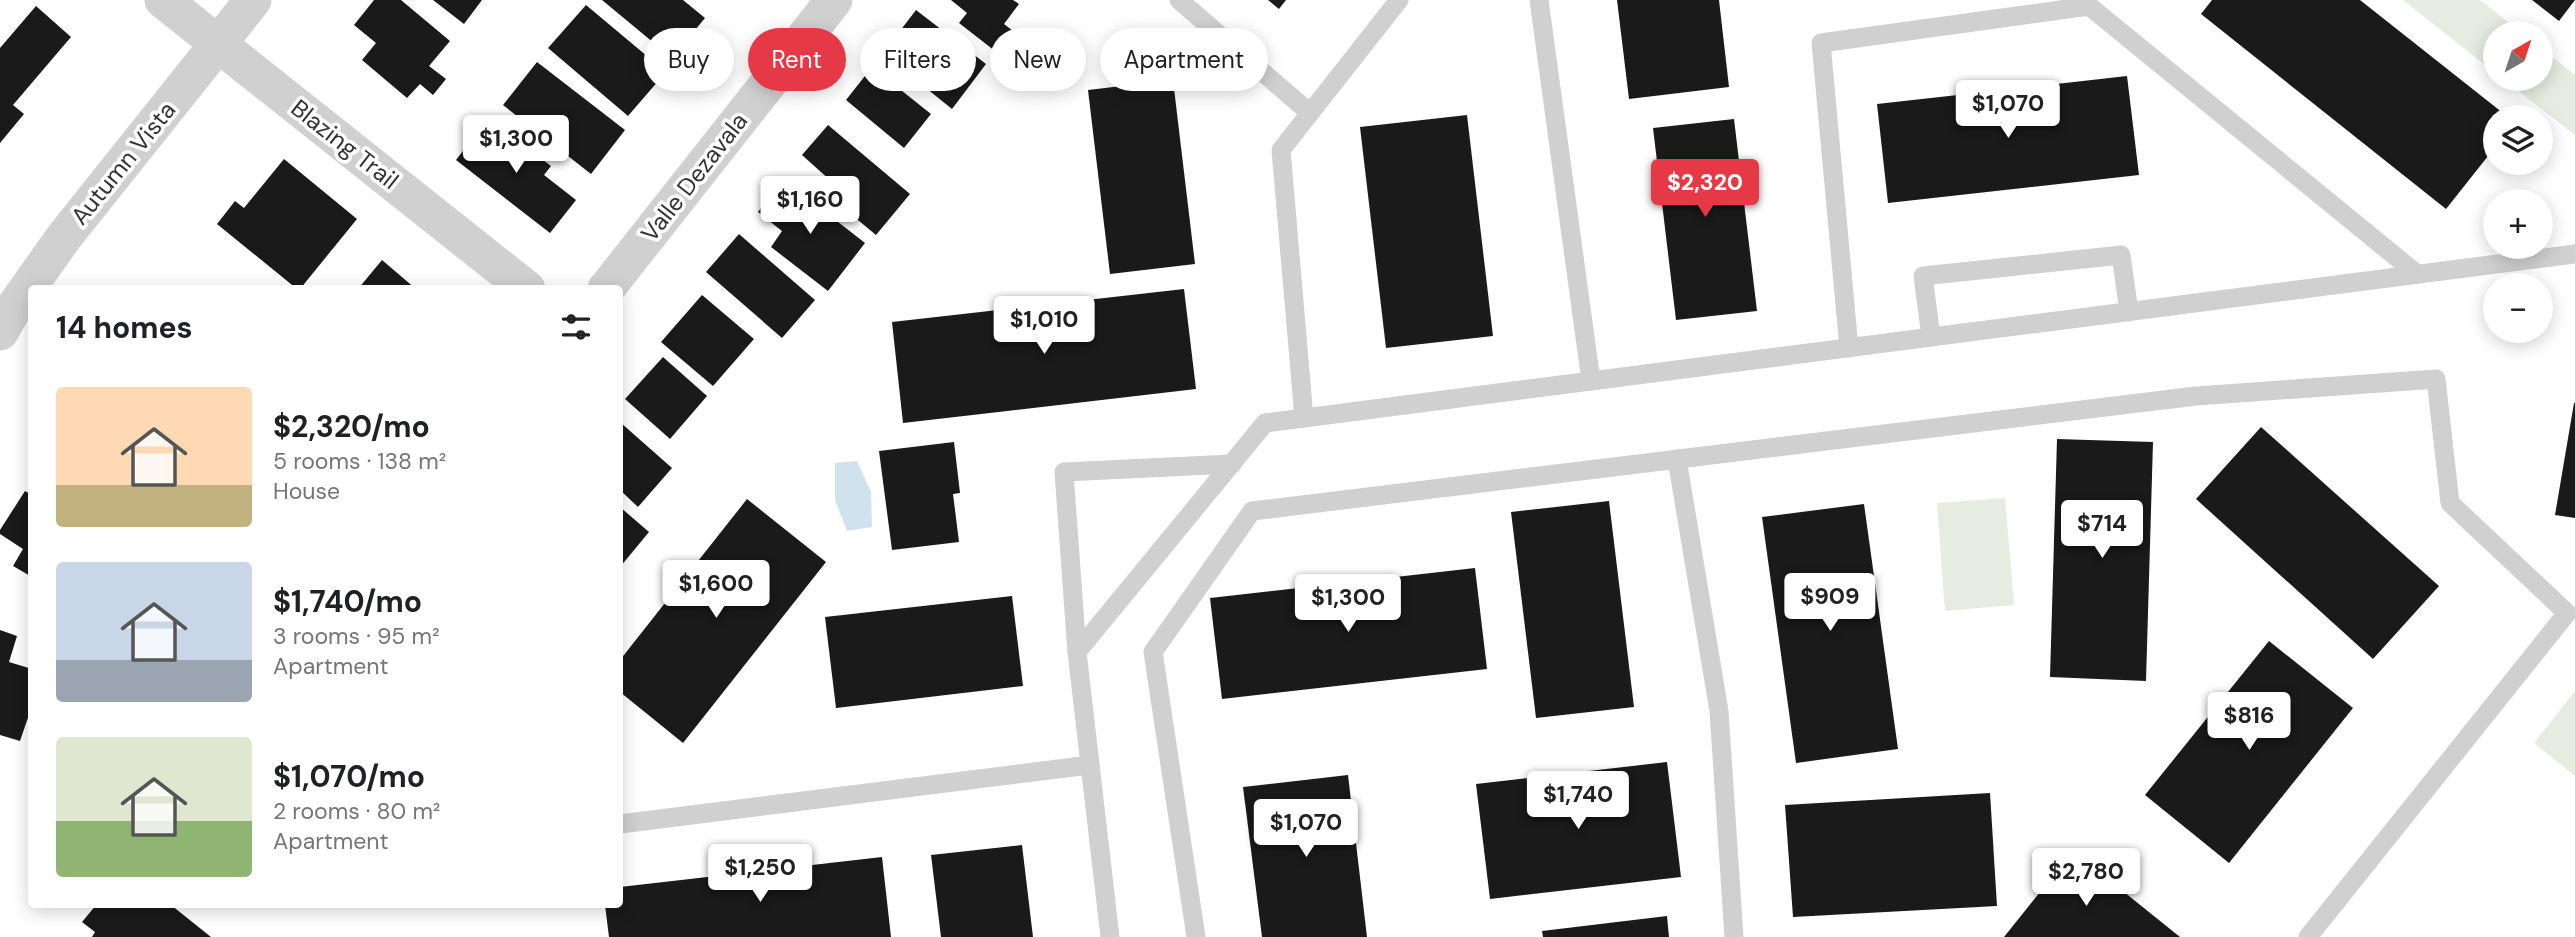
<!DOCTYPE html>
<meta charset="utf-8">
<style>
body{margin:0;font-family:"DM Sans",sans-serif;background:#f6f6f6;color:#202124;height:100vh;display:flex;flex-direction:column;font-size:26px;white-space:nowrap}
*{box-sizing:border-box;margin:0}
p{font-size:23px;color:#757577}
.icon{flex:none;width:38px;height:38px;fill:none;stroke:currentColor;stroke-width:2;stroke-linecap:round;stroke-linejoin:round}
.map{position:relative;flex:1;overflow:hidden}
.drawer{position:absolute;left:28px;top:285px;width:595px;height:623px;display:flex;flex-direction:column;background:#fff;border-radius:7px;box-shadow:0 4px 18px #0003}
.drawer>*{flex:none}
.top-card{position:absolute;left:644px;top:28px;width:665px;height:63px;display:flex;gap:14px}
.needle{width:46px;rotate:39deg}
.fabs{position:absolute;left:2483px;top:21px;display:grid;gap:14px}
.fabs a{display:grid;place-items:center;width:70px;height:70px;border-radius:50%;background:#fff;box-shadow:0 4px 18px #0003;font-size:35px}
.price{position:absolute;translate:-50% -60px;padding:0 16px;border-radius:7px;background:#fff;color:#222;font-size:23px;line-height:46px;filter:drop-shadow(0 2px 4px #0008)}
.price::after{content:'';position:absolute;left:50%;top:42px;width:21px;height:16px;margin-left:-10px;background:inherit;clip-path:polygon(0 0,100% 0,50% 100%)}
.price.selected{background:#e63946;color:#fff}
ul{padding:0;list-style:none}
li{display:flex;align-items:center;gap:21px;height:175px;padding:0 28px}
li span{display:grid;place-items:center;flex:none;width:196px;height:140px;border-radius:7px;color:#555}
li>.icon{margin-inline-start:auto}
span .icon{width:84px;height:84px;fill:#fffc;stroke-width:1}
li b{font-size:30px}
h2{display:flex;justify-content:space-between;align-items:center;height:84px;padding:0 28px;font-size:30px}
.chip{padding:0 24px;border-radius:32px;background:#fff;box-shadow:0 4px 18px #0003;font-size:24px;line-height:63px}
.chip.selected{background:#e63946;color:#fff}
.map>svg:first-child{display:block}
</style>
<div class="map">
<svg width="2575" height="937" viewBox="0 0 2575 937">
<rect width="100%" height="100%" fill="#fff"/>
<g fill="#e6ecdf">
<polygon points="2403,0 2480,0 2522,33 2496,33 2495,73"/>
<polygon points="2541,48 2575,75 2575,135 2503,79 2541,79"/>
<polygon points="2005,498 2014,605 1945,611 1937,503"/>
<polygon points="2575,691 2575,776 2534,743"/>
</g>
<polygon fill="#cfe2ee" points="857,461 871,492 872,527 847,531 835,500 835,463"/>
<g fill="#1a1a1a">
<polygon points="374,0 401,0 450,41 429,66 446,79 433,95 420,84 407,98 362,60 376,43 354,25"/>
<polygon points="433,0 482,0 464,24"/>
<polygon points="602,0 683,0 705,18 672,58"/>
<polygon points="951,0 1013,0 1019,4 1004,24 1021,37 1004,58 959,23 967,13"/>
<polygon points="1268,0 1286,0 1279,9"/>
<polygon points="1617,0 1719,0 1729,87 1629,99"/>
<polygon points="2212,0 2360,0 2508,117 2496,117 2496,146 2446,209 2201,14"/>
<polygon points="2532,0 2575,0 2559,21"/>
<polygon points="586,5 666,72 628,116 548,48"/>
<polygon points="36,6 71,37 13,105 24,114 0,143 0,48"/>
<polygon points="916,10 986,64 952,109 916,80 923,70 890,44"/>
<polygon points="537,62 625,130 591,174 503,105"/>
<polygon points="872,67 931,114 904,148 846,100"/>
<polygon points="2127,76 2139,175 1888,203 1877,104"/>
<polygon points="1173,80 1195,264 1110,274 1088,90"/>
<polygon points="1467,115 1493,336 1386,348 1360,127"/>
<polygon points="488,118 551,166 544,175 576,200 550,233 456,160"/>
<polygon points="1734,119 1757,311 1676,320 1653,128"/>
<polygon points="828,125 910,194 876,235 823,191 831,181 802,155"/>
<polygon points="284,159 357,219 300,289 297,289 217,224 235,201 244,208"/>
<polygon points="783,179 865,243 828,291 771,247 782,231 758,212"/>
<polygon points="739,234 815,300 782,338 706,272"/>
<polygon points="382,260 416,289 358,289"/>
<polygon points="1184,289 1196,389 903,423 892,322"/>
<polygon points="702,295 754,339 713,386 661,342"/>
<polygon points="663,357 707,396 670,439 625,399"/>
<polygon points="2574,403 2575,403 2575,518 2555,515"/>
<polygon points="621,423 672,468 638,507 620,490"/>
<polygon points="2261,427 2439,586 2373,659 2196,499"/>
<polygon points="2057,439 2153,442 2146,681 2050,677"/>
<polygon points="954,442 960,493 953,494 959,542 892,550 879,451"/>
<polygon points="25,491 32,495 32,577 13,566 23,549 0,534 0,530"/>
<polygon points="747,499 826,562 683,743 620,692 620,660"/>
<polygon points="1609,501 1634,707 1536,718 1511,512"/>
<polygon points="1864,504 1898,749 1796,763 1762,517"/>
<polygon points="620,507 649,532 620,567"/>
<polygon points="1475,568 1487,669 1222,699 1210,598"/>
<polygon points="1012,596 1023,686 836,708 825,617"/>
<polygon points="0,630 17,636 9,662 32,669 32,706 20,741 0,735"/>
<polygon points="2269,641 2353,708 2229,863 2145,795"/>
<polygon points="1667,762 1681,877 1490,899 1476,784"/>
<polygon points="1348,775 1367,937 1262,937 1243,787"/>
<polygon points="1990,793 1997,906 1793,917 1785,805"/>
<polygon points="1022,845 1033,937 941,937 931,855"/>
<polygon points="2073,851 2180,937 2004,937"/>
<polygon points="882,857 891,937 609,937 605,905 620,905 620,887"/>
<polygon points="96,905 171,905 211,937 92,937 95,932 82,922"/>
<polygon points="1667,916 1669,937 1543,937 1542,931"/>
</g>
<g fill="none" stroke-linecap="round" stroke-linejoin="round">
<g stroke="#d0d0d0" stroke-width="19">
<polyline points="1179,0 1310,113"/>
<polyline points="1539,0 1591,381"/>
<polyline points="1931,337 1923,276 2121,255 2129,312"/>
<polyline points="1849,348 1821,43 2089,6 2417,274"/>
<polyline points="1304,418 1281,150 1399,0"/>
<polyline points="1677,459 1719,711 1734,937"/>
<polyline points="1077,652 1064,472 1232,464"/>
<polyline points="620,824 1090,765"/>
<polyline points="1110,937 1077,652 1265,423 2575,254"/>
<polyline points="1196,937 1153,652 1252,511 2196,396 2436,379 2450,503 2567,613 2308,937"/>
</g>
<g stroke="#d0d0d0" stroke-width="37">
<polyline points="163,0 527,289"/>
<polyline points="606,289 834,0"/>
<polyline points="0,332 15,306 64,237 253,0"/>
</g>
</g>
<g text-anchor="middle" dominant-baseline="central" stroke-width="7" stroke-linejoin="round" paint-order="stroke">
<g font-size="24" fill="#333" stroke="#fff">
<text transform="translate(345 144) rotate(38)">Blazing Trail</text>
<text transform="translate(123 163) rotate(-51)">Autumn Vista</text>
<text transform="translate(694 177) rotate(-52)">Valle Dezavala</text>
</g>
</g>
</svg>
<div class="fabs">
<a><svg class="needle" viewBox="-14 -14 28 28"><path d="M0-13l5 13h-10z" fill="#e53935"/><path d="M0 13l5-13h-10z" fill="#757577"/></svg></a>
<a><svg class="icon" aria-label="layers" viewBox="0 0 24 24"><path d="M12 4l9 5-9 5-9-5zM3 14l9 5 9-5"/></svg></a>
<a>+</a>
<a>−</a>
</div>
<b class="price" style="left:2008px;top:140px">$1,070</b>
<b class="price" style="left:516px;top:175px">$1,300</b>
<b class="price selected" style="left:1705px;top:219px">$2,320</b>
<b class="price" style="left:810px;top:236px">$1,160</b>
<b class="price" style="left:1044px;top:356px">$1,010</b>
<b class="price" style="left:2102px;top:560px">$714</b>
<b class="price" style="left:716px;top:620px">$1,600</b>
<b class="price" style="left:1830px;top:633px">$909</b>
<b class="price" style="left:1348px;top:634px">$1,300</b>
<b class="price" style="left:2249px;top:752px">$816</b>
<b class="price" style="left:1578px;top:831px">$1,740</b>
<b class="price" style="left:1306px;top:859px">$1,070</b>
<b class="price" style="left:760px;top:904px">$1,250</b>
<b class="price" style="left:2086px;top:908px">$2,780</b>
<div class="top-card">
<a class="chip">Buy</a>
<a class="chip selected">Rent</a>
<a class="chip">Filters</a>
<a class="chip">New</a>
<a class="chip">Apartment</a>
</div>
<section class="drawer">
<h2>14 homes<svg class="icon" aria-label="filters" viewBox="0 0 24 24"><path d="M4 7h16M4 17h16"/><circle cx="9" cy="7" r="2"/><circle cx="15" cy="17" r="2"/></svg></h2>
<ul>
<li><span style="background:linear-gradient(#ffd9b3 70%,#c2b280 0)"><svg class="icon" aria-label="home" viewBox="0 0 24 24"><path d="M3 11l9-7 9 7M6 9v11h12V9"/></svg></span><div><b>$2,320/mo</b><p>5 rooms · 138 m²</p><p>House</p></div></li>
<li><span style="background:linear-gradient(#c9d6e8 70%,#9aa5b1 0)"><svg class="icon" aria-label="home" viewBox="0 0 24 24"><path d="M3 11l9-7 9 7M6 9v11h12V9"/></svg></span><div><b>$1,740/mo</b><p>3 rooms · 95 m²</p><p>Apartment</p></div></li>
<li><span style="background:linear-gradient(#dfe7d0 60%,#8fb573 0)"><svg class="icon" aria-label="home" viewBox="0 0 24 24"><path d="M3 11l9-7 9 7M6 9v11h12V9"/></svg></span><div><b>$1,070/mo</b><p>2 rooms · 80 m²</p><p>Apartment</p></div></li>
</ul>
</section>
</div>
